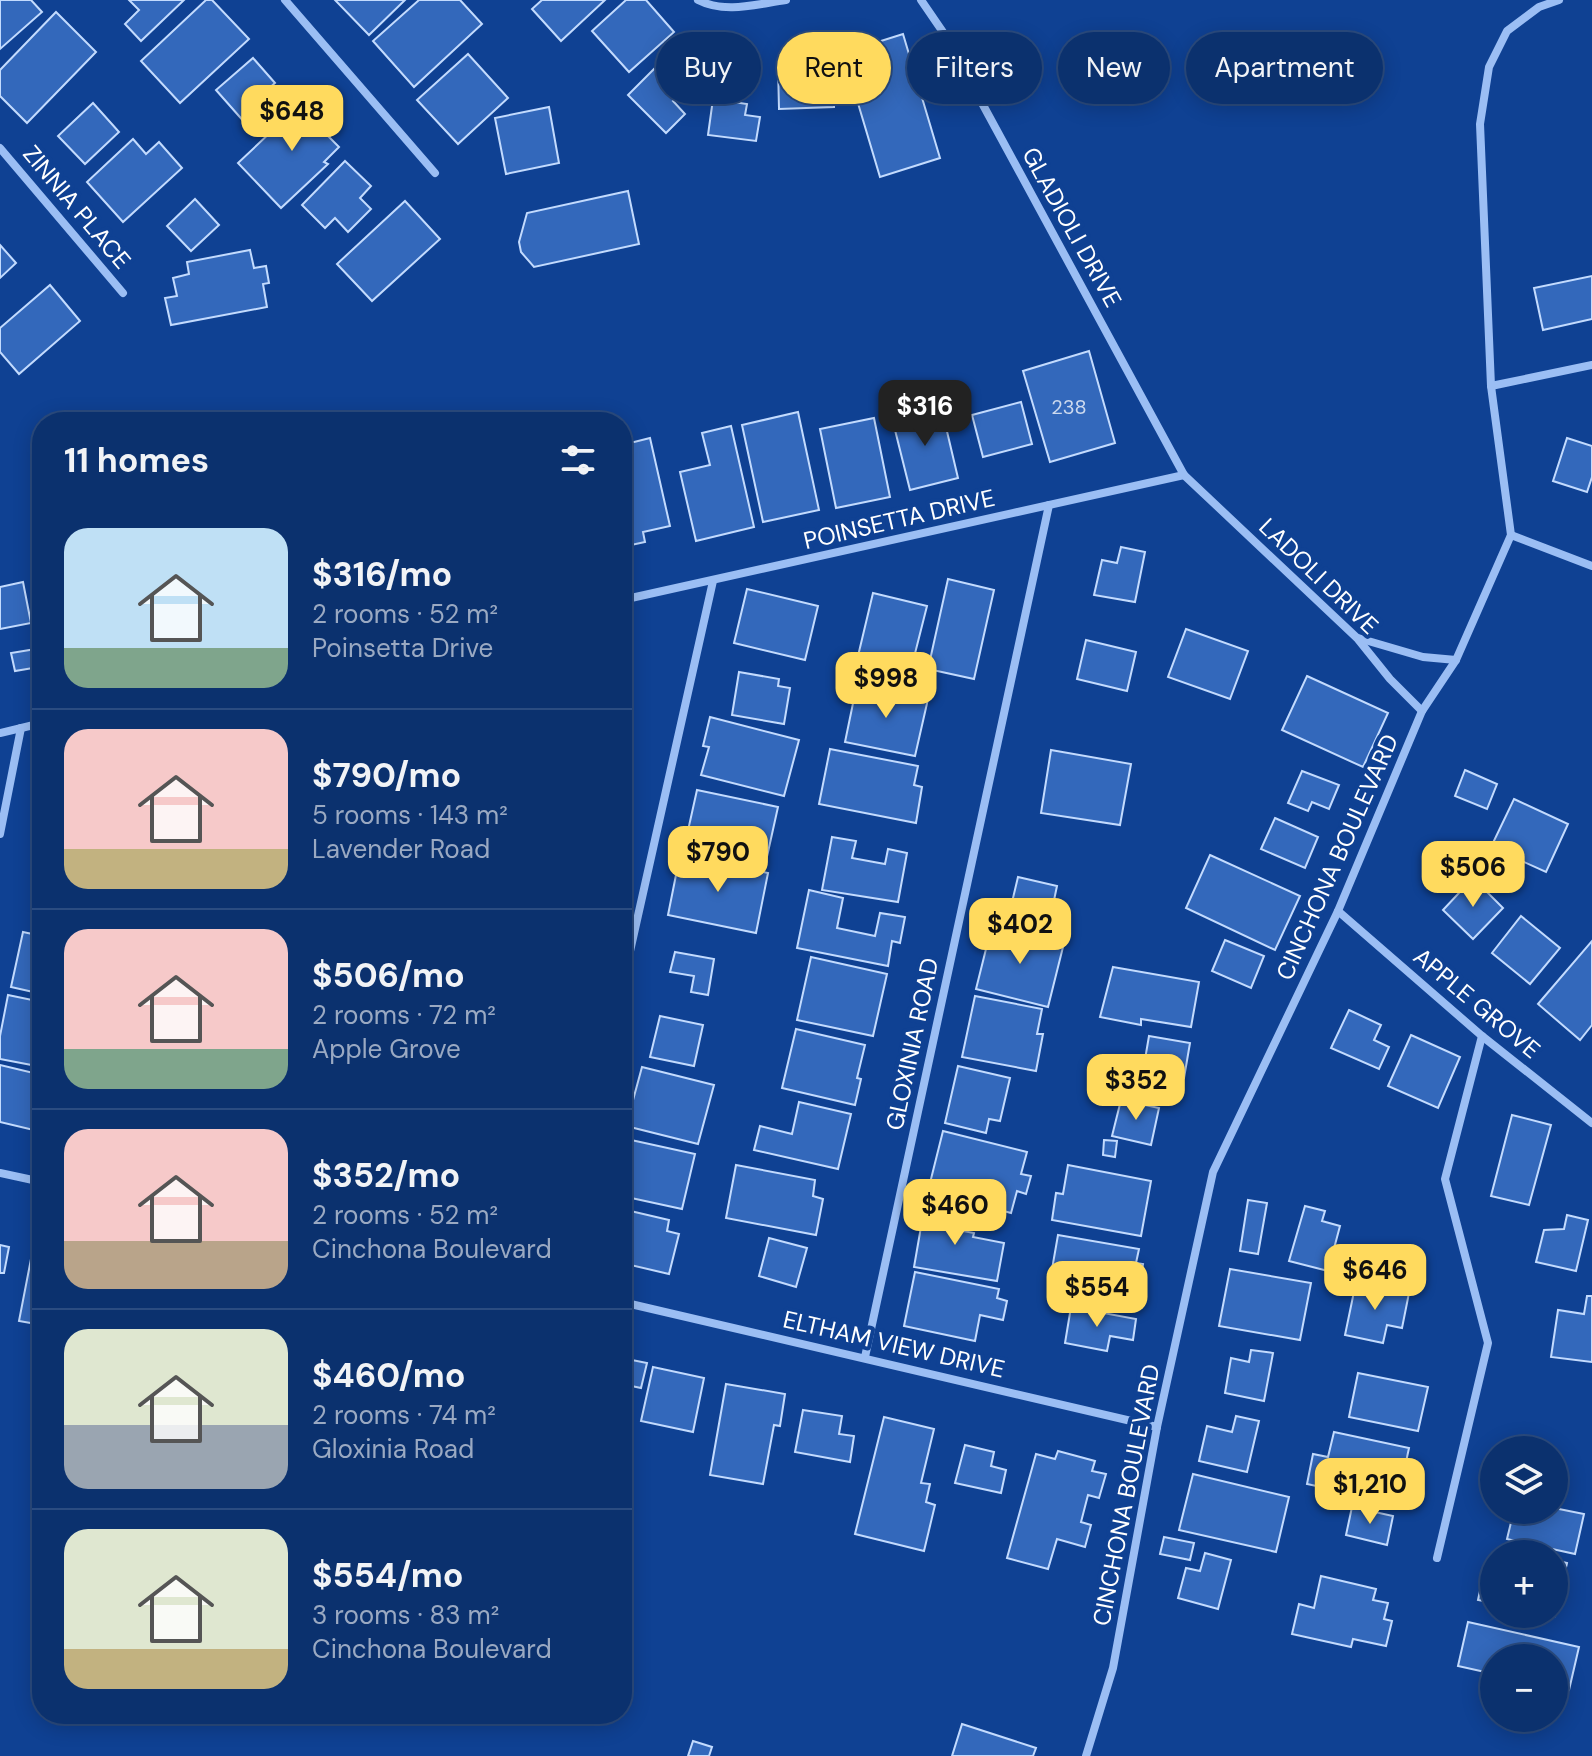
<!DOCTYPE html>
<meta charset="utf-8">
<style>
body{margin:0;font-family:"DM Sans",sans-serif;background:#143973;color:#f1f3f6;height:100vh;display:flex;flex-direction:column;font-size:30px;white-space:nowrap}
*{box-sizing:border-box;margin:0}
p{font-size:26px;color:#9aa9c2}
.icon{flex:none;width:44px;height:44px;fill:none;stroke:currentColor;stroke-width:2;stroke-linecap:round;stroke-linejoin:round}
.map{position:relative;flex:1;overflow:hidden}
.sheet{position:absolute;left:32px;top:412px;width:600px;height:1312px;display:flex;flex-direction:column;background:#0b316e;border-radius:32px;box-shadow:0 4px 20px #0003,0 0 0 2px #2b4c81}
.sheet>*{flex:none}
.top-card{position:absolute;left:656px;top:32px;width:760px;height:72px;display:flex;gap:16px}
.tools{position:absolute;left:1480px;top:1436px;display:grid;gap:16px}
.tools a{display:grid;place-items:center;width:88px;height:88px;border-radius:50%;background:#0b316e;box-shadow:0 4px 20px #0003,0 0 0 2px #2b4c81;font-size:40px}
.price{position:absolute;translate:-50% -68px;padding:0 18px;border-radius:16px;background:#ffda5e;color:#111;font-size:26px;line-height:52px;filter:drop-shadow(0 2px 4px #0008)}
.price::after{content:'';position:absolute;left:50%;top:48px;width:24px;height:18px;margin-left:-12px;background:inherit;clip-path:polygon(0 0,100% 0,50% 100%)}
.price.selected{background:#222;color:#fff}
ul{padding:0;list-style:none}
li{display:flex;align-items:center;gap:24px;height:200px;padding:0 32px}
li+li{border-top:2px solid #2b4c81}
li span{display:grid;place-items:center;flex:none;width:224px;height:160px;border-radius:24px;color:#555}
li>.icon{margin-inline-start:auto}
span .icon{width:96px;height:96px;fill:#fffc;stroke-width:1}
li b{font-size:34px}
h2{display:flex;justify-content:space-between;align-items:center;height:96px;padding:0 32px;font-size:34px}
.tag{padding:0 28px;border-radius:36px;background:#0b316e;box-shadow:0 4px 20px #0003,0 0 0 2px #2b4c81;font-size:28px;line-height:72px}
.tag.selected{background:#ffda5e;color:#111}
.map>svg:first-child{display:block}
</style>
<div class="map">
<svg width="1592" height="1756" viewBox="0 0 1592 1756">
<rect width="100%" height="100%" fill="#0f4193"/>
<g fill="#3368bb" stroke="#c3dbfe" stroke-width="2">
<polygon points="0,0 31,0 42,12 0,49"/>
<polygon points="129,0 184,0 141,41 125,24 139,10"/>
<polygon points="206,0 212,0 249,39 180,103 141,61"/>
<polygon points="335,0 405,0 369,35"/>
<polygon points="419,0 460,0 482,24 414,87 373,41"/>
<polygon points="542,0 605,0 561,41 532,9"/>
<polygon points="626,0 646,0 674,32 629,72 592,31"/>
<polygon points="56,12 96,52 27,123 0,96 0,70"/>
<polygon points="903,34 940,158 880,177 843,53"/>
<polygon points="468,54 508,98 458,144 417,100"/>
<polygon points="253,58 275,83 261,95 269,104 246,124 216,90"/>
<polygon points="660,63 686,89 673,101 685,114 666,133 628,95"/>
<polygon points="833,65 834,107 779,109 778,67"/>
<polygon points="308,97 338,128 329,137 339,147 324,162 328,164 281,208 238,163"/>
<polygon points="713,99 747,104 745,115 760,117 756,141 708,135"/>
<polygon points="93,103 119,132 85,164 58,136"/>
<polygon points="549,107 559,163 506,174 495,118"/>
<polygon points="133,139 146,154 159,142 182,168 123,222 87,182"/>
<polygon points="345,161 371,186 360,198 371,209 348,232 335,218 325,228 302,205"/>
<polygon points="628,191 639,244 534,267 521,252 519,242 527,213"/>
<polygon points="195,199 219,225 191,251 167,226"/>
<polygon points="405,201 440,239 372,301 337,264"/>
<polygon points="0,245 16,263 0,278"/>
<polygon points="250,250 254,268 266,266 269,283 263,284 267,307 171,325 165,298 177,296 173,278 189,274 187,262"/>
<polygon points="1592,276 1592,319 1543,330 1534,288"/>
<polygon points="50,285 80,321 19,374 0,352 0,328"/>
<polygon points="1089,351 1115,443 1050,462 1023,371"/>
<polygon points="1021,402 1032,444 983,457 972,415"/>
<polygon points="941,406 958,478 910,490 892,418"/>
<polygon points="798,412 819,510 763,522 742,425"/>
<polygon points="874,418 890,497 836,508 820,429"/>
<polygon points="731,426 754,527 696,541 680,472 710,465 702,433"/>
<polygon points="650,438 670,526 643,532 645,542 622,547 622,445"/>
<polygon points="1567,438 1592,446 1592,477 1587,492 1553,481"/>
<polygon points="1121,547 1145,552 1135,602 1094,595 1102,560 1117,563"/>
<polygon points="948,579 994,590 974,679 928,669"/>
<polygon points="23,582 31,623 0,629 0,587"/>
<polygon points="747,589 818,606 805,660 734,643"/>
<polygon points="873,593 927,606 906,689 853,677"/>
<polygon points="1186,629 1248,651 1230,699 1168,677"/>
<polygon points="1086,640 1136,652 1127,691 1077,679"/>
<polygon points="36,649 39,667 15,671 11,653"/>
<polygon points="739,672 779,679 778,686 790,688 784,724 732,715"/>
<polygon points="1307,676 1388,713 1363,767 1282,730"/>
<polygon points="857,684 928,699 915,756 845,742"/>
<polygon points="710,717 799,740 784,796 701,775 709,747 703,746"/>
<polygon points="830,749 918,766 914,785 922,787 916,823 819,804"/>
<polygon points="1051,750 1131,764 1120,825 1041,813"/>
<polygon points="1465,770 1497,784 1487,809 1455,796"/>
<polygon points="1302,771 1339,785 1329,809 1312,802 1308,811 1288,803"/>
<polygon points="697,790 778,807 766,861 685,844"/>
<polygon points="1514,799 1568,824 1546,872 1491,847"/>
<polygon points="1275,818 1318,837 1305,868 1261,849"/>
<polygon points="832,837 856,841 852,858 885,864 888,849 907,853 898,902 822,890"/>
<polygon points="680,855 768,873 756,933 668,915"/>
<polygon points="1210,855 1300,896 1275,950 1186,908"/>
<polygon points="1018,877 1057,886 1049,924 1009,915"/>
<polygon points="1473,878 1503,908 1473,939 1443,910"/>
<polygon points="809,890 843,898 837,928 875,936 880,913 905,917 900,943 892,941 888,966 797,948"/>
<polygon points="1521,916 1560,948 1530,984 1492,953"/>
<polygon points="992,925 1064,943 1048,1007 976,989"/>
<polygon points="23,932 42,936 42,994 11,987"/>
<polygon points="1225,940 1264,956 1251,988 1212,971"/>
<polygon points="1592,941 1592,1025 1580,1040 1538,1004"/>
<polygon points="675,952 714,959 708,995 691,992 694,976 670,972"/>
<polygon points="811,957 887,974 873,1036 797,1020"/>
<polygon points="1113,967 1199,982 1191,1027 1141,1019 1141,1025 1100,1017"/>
<polygon points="8,995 42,1002 42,1067 0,1059 0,1036"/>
<polygon points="975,996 1042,1009 1037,1034 1043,1034 1036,1071 962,1057"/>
<polygon points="1349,1010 1381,1025 1374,1040 1389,1047 1379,1069 1331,1048"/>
<polygon points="660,1016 703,1025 694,1066 650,1057"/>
<polygon points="796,1029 865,1045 857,1078 861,1079 855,1105 782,1088"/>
<polygon points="1411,1035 1460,1057 1438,1108 1388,1086"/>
<polygon points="1149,1036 1190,1043 1184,1078 1143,1071"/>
<polygon points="0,1065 42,1075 42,1132 0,1122"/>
<polygon points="958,1066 1010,1078 1000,1121 989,1119 986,1133 945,1123"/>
<polygon points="642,1067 714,1085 698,1144 626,1126"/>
<polygon points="1121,1100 1159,1108 1151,1145 1112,1136"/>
<polygon points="799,1102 851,1114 838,1169 754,1150 760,1126 792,1134"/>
<polygon points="1512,1115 1551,1125 1529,1205 1491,1196"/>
<polygon points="943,1131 1027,1152 1021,1174 1031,1176 1026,1194 1017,1191 1011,1213 928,1191"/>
<polygon points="622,1138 695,1154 682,1209 622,1196 625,1179 622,1179"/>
<polygon points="1104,1140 1117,1141 1115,1157 1103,1155"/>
<polygon points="736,1165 815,1180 813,1196 823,1199 816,1235 726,1218"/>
<polygon points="1068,1165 1151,1181 1141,1236 1052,1220 1056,1193 1063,1194"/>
<polygon points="1248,1200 1267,1203 1258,1254 1240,1251"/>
<polygon points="925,1204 960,1210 957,1230 974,1233 973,1237 1004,1243 997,1281 914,1267"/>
<polygon points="1305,1206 1325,1211 1322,1221 1340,1226 1328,1271 1289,1261"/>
<polygon points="622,1209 669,1220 667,1231 679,1234 669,1274 622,1263"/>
<polygon points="1567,1215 1588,1220 1576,1271 1536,1262 1544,1230 1564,1229"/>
<polygon points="37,1228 42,1229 42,1325 19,1321"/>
<polygon points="1058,1235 1139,1249 1136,1263 1143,1264 1140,1282 1131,1281 1126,1306 1065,1296 1069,1278 1051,1275"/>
<polygon points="769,1238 807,1248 796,1287 759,1276"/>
<polygon points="0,1245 9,1247 4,1273 0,1273"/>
<polygon points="1230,1269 1311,1283 1300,1340 1219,1326"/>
<polygon points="915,1272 999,1289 997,1298 1007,1301 1003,1320 980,1315 975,1341 904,1326"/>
<polygon points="1356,1282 1409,1293 1402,1328 1387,1325 1383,1343 1345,1335"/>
<polygon points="1587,1296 1592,1296 1592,1362 1551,1357 1558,1310 1584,1314"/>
<polygon points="1071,1307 1136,1319 1133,1340 1110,1336 1107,1351 1065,1343"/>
<polygon points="1251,1350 1273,1353 1264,1401 1225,1393 1231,1358 1249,1362"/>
<polygon points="622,1358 647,1363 641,1388 622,1384"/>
<polygon points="653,1367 704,1378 693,1432 641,1421"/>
<polygon points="1358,1373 1428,1387 1418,1431 1349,1417"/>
<polygon points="726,1384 785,1394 780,1426 774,1425 763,1484 710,1475"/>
<polygon points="622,1387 626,1388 625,1394 632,1395 622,1442"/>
<polygon points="803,1410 842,1416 839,1434 854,1436 850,1462 795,1452"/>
<polygon points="1236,1416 1259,1421 1247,1472 1199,1461 1207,1426 1232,1432"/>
<polygon points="884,1417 934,1429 921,1483 930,1484 926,1502 935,1505 924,1551 855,1534"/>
<polygon points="1334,1432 1409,1448 1401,1485 1386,1482 1382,1500 1307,1484 1313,1454 1328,1457"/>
<polygon points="965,1445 994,1452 991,1466 1006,1470 1001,1493 955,1483"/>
<polygon points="1058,1451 1095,1461 1092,1471 1106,1474 1099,1498 1088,1495 1081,1522 1091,1525 1085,1547 1057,1539 1048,1569 1007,1558 1036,1454 1055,1459"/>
<polygon points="1193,1474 1289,1497 1276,1552 1179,1530"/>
<polygon points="1352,1507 1393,1516 1387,1545 1346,1535"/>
<polygon points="1554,1508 1584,1514 1575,1554 1507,1539 1514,1510 1554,1510"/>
<polygon points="1164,1537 1194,1543 1190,1560 1160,1554"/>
<polygon points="1205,1553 1231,1560 1218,1609 1178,1598 1186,1568 1200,1571"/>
<polygon points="1554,1560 1567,1563 1555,1616 1544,1614 1554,1614"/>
<polygon points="1494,1571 1494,1603 1478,1600 1483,1577 1492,1579"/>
<polygon points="1321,1576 1376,1589 1373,1600 1388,1603 1384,1619 1392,1621 1386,1646 1353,1639 1351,1647 1292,1634 1299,1604 1314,1608"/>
<polygon points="1468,1622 1579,1647 1569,1690 1554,1687 1554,1658 1494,1658 1494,1674 1458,1666"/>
<polygon points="962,1724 1036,1748 1033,1756 952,1756"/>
<polygon points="693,1741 712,1747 709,1756 688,1756"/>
</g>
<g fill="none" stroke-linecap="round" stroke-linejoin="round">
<g stroke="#9bbef4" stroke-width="8">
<polyline points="285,0 435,173"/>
<path d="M 698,0 C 725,14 757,4 786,0"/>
<polyline points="921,0 945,35 1184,475 1357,638 1390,679 1422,711"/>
<polyline points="0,148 123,293"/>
<polyline points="1491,386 1592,365"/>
<polyline points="1511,535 1592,566"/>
<polyline points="622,600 1184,475"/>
<polyline points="1358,638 1423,657 1456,660"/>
<polyline points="0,733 42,723"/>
<polyline points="0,834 21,728"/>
<polyline points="1338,911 1482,1036 1592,1123"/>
<polyline points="622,987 713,581"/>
<polyline points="0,1173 42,1182"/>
<polyline points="622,1302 1157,1427"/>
<polyline points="865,1357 1049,505"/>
<polyline points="1437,1558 1488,1343 1445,1179 1482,1036"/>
<polyline points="1086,1756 1113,1668 1157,1427 1213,1172 1338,911 1422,711 1456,660 1511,535 1491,386 1480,124 1489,67 1507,31 1539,7 1559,0"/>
</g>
</g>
<g text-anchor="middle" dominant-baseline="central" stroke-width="8" stroke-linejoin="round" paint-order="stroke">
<g font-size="20" fill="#ccd9ee">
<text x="1069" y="407">238</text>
</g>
<g font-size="24" fill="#fff" stroke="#0f4193">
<text transform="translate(77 207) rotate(50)">ZINNIA PLACE</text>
<text transform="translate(1072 227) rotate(61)">GLADIOLI DRIVE</text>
<text transform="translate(899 519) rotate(-13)">POINSETTA DRIVE</text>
<text transform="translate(1319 576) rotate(44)">LADOLI DRIVE</text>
<text transform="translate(1337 857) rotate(-66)">CINCHONA BOULEVARD</text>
<text transform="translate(1477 1003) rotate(40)">APPLE GROVE</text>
<text transform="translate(912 1044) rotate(-78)">GLOXINIA ROAD</text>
<text transform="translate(894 1344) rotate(13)">ELTHAM VIEW DRIVE</text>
<text transform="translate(1126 1495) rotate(-79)">CINCHONA BOULEVARD</text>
</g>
</g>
</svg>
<div class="tools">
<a><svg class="icon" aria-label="layers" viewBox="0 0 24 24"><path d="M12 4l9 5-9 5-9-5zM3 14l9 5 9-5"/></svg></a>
<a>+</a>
<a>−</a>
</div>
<b class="price" style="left:292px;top:153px">$648</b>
<b class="price selected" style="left:925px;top:448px">$316</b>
<b class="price" style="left:886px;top:720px">$998</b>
<b class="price" style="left:718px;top:894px">$790</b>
<b class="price" style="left:1473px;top:909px">$506</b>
<b class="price" style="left:1020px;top:966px">$402</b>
<b class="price" style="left:1136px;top:1122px">$352</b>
<b class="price" style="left:955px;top:1247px">$460</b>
<b class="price" style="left:1375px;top:1312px">$646</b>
<b class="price" style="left:1097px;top:1329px">$554</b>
<b class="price" style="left:1370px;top:1526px">$1,210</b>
<div class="top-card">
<a class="tag">Buy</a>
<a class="tag selected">Rent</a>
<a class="tag">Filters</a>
<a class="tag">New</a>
<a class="tag">Apartment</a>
</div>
<section class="sheet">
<h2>11 homes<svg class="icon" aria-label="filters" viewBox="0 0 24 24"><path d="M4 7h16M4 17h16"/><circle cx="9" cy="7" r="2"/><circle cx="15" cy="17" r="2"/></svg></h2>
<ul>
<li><span style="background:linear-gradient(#bfe0f5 75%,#7fa58c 0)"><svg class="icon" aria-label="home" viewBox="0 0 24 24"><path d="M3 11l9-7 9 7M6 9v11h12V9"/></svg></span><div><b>$316/mo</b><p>2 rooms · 52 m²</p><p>Poinsetta Drive</p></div></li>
<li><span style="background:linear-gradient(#f6c9c9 75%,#c2b280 0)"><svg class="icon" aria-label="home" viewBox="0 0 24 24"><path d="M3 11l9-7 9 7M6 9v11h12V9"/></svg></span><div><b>$790/mo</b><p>5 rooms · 143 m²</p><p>Lavender Road</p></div></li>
<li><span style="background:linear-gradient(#f6c9c9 75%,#7fa58c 0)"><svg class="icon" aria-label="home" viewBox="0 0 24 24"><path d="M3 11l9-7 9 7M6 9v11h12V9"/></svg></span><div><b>$506/mo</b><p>2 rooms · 72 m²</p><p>Apple Grove</p></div></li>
<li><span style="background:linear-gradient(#f6c9c9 70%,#b9a48a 0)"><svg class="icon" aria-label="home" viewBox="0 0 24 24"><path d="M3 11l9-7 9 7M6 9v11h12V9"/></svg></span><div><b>$352/mo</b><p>2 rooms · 52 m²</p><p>Cinchona Boulevard</p></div></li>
<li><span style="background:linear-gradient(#dfe7d0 60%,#9aa5b1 0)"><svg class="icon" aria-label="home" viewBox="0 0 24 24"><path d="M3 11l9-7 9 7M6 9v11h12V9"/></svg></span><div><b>$460/mo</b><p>2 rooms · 74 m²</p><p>Gloxinia Road</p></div></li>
<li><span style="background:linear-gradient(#dfe7d0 75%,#c2b280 0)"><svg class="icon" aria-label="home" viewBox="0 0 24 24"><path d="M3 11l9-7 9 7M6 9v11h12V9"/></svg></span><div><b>$554/mo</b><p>3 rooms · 83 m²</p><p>Cinchona Boulevard</p></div></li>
</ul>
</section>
</div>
